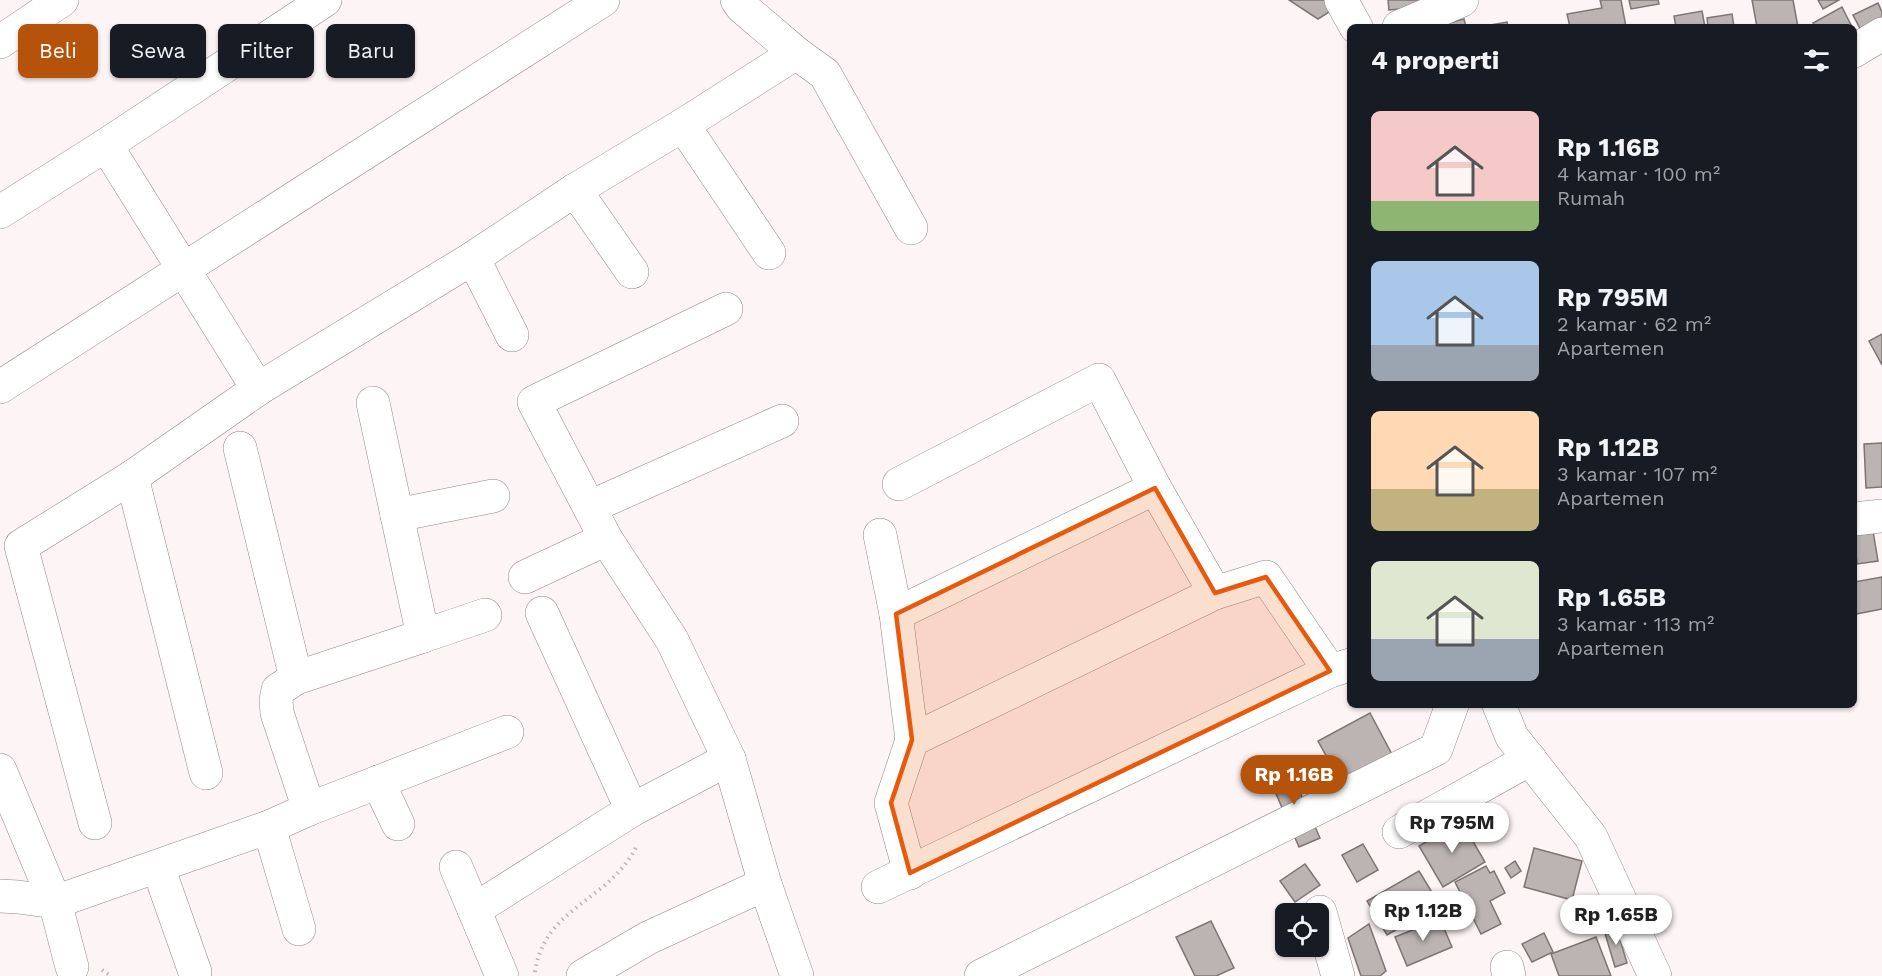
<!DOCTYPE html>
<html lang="id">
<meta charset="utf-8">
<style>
body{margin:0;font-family:"Work Sans",sans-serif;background:#20242c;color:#f1f3f6;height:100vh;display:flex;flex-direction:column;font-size:22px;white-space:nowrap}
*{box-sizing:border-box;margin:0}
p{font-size:20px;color:#9ea1a6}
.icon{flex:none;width:33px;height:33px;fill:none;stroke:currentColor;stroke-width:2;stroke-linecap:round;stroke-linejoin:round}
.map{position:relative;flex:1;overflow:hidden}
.details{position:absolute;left:1347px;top:24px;width:510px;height:684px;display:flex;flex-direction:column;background:#171b24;border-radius:9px;box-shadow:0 2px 4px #0004}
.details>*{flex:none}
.guide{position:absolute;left:18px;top:24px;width:570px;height:54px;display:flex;gap:12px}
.buttons{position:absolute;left:1275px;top:903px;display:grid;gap:12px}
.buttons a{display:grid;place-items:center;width:54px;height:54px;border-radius:9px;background:#171b24;box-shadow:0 2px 4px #0004;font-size:30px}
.price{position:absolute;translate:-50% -51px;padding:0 14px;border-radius:21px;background:#fff;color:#222;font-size:20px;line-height:39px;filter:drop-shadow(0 2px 3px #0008)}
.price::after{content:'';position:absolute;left:50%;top:36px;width:18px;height:14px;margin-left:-9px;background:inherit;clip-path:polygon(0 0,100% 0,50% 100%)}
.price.on{background:#b45309;color:#fff}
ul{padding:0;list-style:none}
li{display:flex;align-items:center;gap:18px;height:150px;padding:0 24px}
li span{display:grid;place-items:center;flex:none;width:168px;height:120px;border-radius:9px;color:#555}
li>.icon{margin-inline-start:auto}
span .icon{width:72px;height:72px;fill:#fffc;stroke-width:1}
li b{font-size:26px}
h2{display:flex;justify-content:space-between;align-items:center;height:72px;padding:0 24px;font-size:26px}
.chip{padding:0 21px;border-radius:9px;background:#171b24;box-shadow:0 2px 4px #0004;font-size:21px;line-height:54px}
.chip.on{background:#b45309;color:#fff}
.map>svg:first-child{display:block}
</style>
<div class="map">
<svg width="1882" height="976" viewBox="0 0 1882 976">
<rect width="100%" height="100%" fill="#fdf4f5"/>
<g fill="#bcb4b2" stroke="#7c7573" stroke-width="1.5">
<polygon points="1289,0 1333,0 1337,7 1318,19"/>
<polygon points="1388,0 1436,0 1437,6 1389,10"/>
<polygon points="1600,0 1621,0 1626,27 1570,27 1567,14 1602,8"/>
<polygon points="1629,0 1658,0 1659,4 1631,9"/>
<polygon points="1752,0 1793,0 1798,27 1757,27"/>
<polygon points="1818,0 1839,0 1823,9"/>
<polygon points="1878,3 1882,12 1882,30 1865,38 1853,15"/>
<polygon points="1842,7 1852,27 1815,27 1813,23"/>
<polygon points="1702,11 1705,27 1676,27 1674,16"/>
<polygon points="1732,14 1734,27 1708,27 1707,18"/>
<polygon points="1464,19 1466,27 1433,27"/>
<polygon points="1507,22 1508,27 1479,27"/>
<polygon points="1882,334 1882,365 1869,341"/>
<polygon points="1882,443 1882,487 1866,488 1864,444"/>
<polygon points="1873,531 1878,561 1857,564 1854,534"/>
<polygon points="1882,577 1882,609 1856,614 1854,582"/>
<polygon points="1370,713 1402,773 1351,801 1318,741"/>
<polygon points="1288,765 1320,838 1299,847 1267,773"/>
<polygon points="1461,821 1485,862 1443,887 1419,846"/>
<polygon points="1363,844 1378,870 1357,882 1342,855"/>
<polygon points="1534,848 1582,861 1572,900 1524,887"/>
<polygon points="1515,861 1521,871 1511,878 1505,868"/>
<polygon points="1305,864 1320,885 1295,902 1280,881"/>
<polygon points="1486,866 1490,873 1494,871 1505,893 1490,901 1501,924 1481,934 1455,882"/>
<polygon points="1419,871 1436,899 1411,913 1415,919 1387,935 1367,901"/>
<polygon points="1607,896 1612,917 1586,922 1582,901"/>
<polygon points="1440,919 1452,947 1407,966 1395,937"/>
<polygon points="1211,921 1234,968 1216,976 1195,976 1176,937"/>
<polygon points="1369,924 1386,971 1380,976 1361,976 1348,938"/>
<polygon points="1616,926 1627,963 1615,967 1604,930"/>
<polygon points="1544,933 1553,952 1532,962 1522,944"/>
<polygon points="1596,937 1611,976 1559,976 1551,954"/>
</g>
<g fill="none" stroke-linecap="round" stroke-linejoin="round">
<g stroke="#908889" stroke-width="34">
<g id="minor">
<polyline points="737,0 742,7 796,53"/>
<polyline points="1341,0 1356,27"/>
<polyline points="1399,27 1462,0"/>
<polyline points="0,42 62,0"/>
<polyline points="1854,51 1882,34"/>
<polyline points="683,125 769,253"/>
<polyline points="106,145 258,389"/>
<polyline points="575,190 632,272"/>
<polyline points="0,212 106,145 325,0"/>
<polyline points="473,258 512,335"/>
<polyline points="726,309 534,402 606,539 672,640 729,759 765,884 797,976"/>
<polyline points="0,387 603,0"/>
<polyline points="240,448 296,678"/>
<polyline points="132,477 206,773"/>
<polyline points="899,484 1099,380 1155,488 1215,593"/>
<polyline points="590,507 782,421"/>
<polyline points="397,515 493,496"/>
<polyline points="1854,519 1882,516"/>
<polyline points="880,535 896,614 912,740"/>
<polyline points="525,577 606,539"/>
<polyline points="542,613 632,810"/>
<polyline points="896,614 1155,488"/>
<polyline points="423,636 485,615"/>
<polyline points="1499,705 1512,737 1591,837 1655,976"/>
<polyline points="0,770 55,902 72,967"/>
<polyline points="378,782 398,824"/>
<polyline points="309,809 277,713 276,700 278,690 296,678 423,636 373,403"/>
<polyline points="95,823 21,546 132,477 258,389 473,258 575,190 683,125 796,53 825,74 911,228"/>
<polyline points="269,827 299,929"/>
<polyline points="1399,832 1530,759"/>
<polyline points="158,867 195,972"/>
<polyline points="456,867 502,976"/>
<polyline points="910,873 891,803 912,740 1215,593 1266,577 1330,671"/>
<polyline points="878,887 1330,671 1350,665"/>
<polyline points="0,896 18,897 55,902 269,827 309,809 507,732"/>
<polyline points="474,910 632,810 729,759"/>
<polyline points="1320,912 1338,976"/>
<polyline points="1507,967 1509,976"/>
<polyline points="583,976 648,938 765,884"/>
<polyline points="981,976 1436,749 1452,705"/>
</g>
</g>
<g stroke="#bcb5b5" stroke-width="4" stroke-dasharray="1.5 4.5" stroke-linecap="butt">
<polyline points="102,970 111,976"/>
<path d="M 535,972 C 542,926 574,911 605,885 C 618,874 629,861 637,846"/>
</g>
<use href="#minor" stroke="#fff" stroke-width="33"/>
</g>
<path fill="#e8590c" fill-opacity="0.2" stroke="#e8590c" stroke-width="4.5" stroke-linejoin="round" d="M 1155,488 L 1215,593 L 1266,577 L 1330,671 L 910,873 L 891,803 L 912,740 L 896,614 Z"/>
</svg>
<div class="buttons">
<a><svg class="icon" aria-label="locate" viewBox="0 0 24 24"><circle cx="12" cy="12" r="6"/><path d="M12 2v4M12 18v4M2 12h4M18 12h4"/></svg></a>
</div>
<b class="price on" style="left:1294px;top:806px">Rp 1.16B</b>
<b class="price" style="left:1452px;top:854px">Rp 795M</b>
<b class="price" style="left:1423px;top:942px">Rp 1.12B</b>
<b class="price" style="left:1616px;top:946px">Rp 1.65B</b>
<div class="guide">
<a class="chip on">Beli</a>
<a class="chip">Sewa</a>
<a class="chip">Filter</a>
<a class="chip">Baru</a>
</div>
<section class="details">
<h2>4 properti<svg class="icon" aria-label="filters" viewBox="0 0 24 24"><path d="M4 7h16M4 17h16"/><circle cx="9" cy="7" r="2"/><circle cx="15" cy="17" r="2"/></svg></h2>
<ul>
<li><span style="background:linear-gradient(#f6c9c9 75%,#8fb573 0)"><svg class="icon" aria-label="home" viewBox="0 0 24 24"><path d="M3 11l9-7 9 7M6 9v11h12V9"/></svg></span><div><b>Rp 1.16B</b><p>4 kamar · 100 m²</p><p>Rumah</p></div></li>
<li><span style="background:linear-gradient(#a9c7e8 70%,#9aa5b1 0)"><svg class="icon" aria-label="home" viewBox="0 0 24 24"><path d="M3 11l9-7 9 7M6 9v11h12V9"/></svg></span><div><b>Rp 795M</b><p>2 kamar · 62 m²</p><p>Apartemen</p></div></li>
<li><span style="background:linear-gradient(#ffd9b3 65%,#c2b280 0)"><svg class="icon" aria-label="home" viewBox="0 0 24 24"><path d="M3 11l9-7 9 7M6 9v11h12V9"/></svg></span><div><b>Rp 1.12B</b><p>3 kamar · 107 m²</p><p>Apartemen</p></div></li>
<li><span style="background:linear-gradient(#dfe7d0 65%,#9aa5b1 0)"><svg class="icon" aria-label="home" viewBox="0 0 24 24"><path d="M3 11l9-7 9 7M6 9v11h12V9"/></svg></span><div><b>Rp 1.65B</b><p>3 kamar · 113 m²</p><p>Apartemen</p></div></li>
</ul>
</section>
</div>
